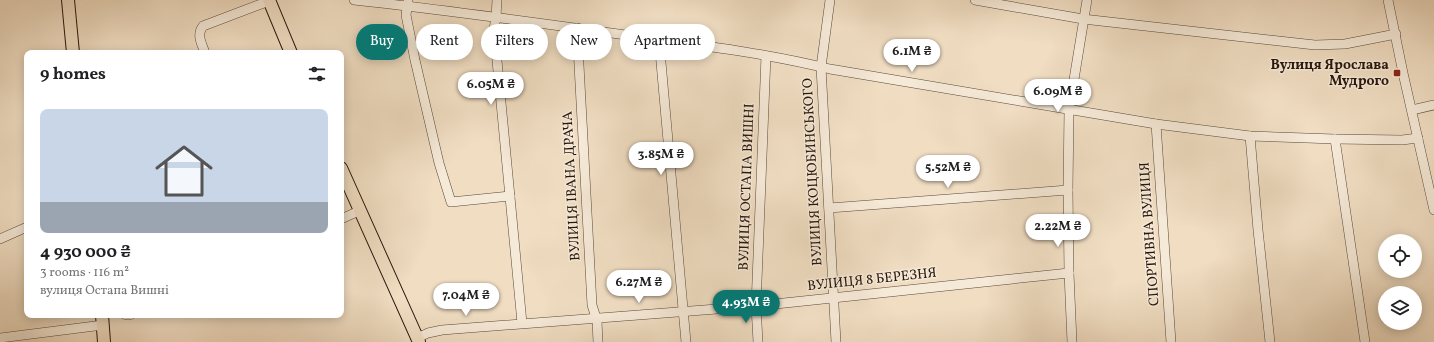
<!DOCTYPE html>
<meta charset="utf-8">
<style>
body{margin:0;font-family:Vollkorn,serif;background:#f6f6f6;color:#202124;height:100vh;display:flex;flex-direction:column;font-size:15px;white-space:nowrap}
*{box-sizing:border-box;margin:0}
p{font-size:13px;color:#757577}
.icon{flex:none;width:22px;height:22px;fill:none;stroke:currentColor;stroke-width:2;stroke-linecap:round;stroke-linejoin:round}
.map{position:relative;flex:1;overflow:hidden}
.details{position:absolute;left:24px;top:50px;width:320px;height:268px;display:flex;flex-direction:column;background:#fff;border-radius:8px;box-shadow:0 2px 10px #0003}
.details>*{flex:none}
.top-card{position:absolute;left:356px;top:24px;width:380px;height:36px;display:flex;gap:8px}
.fabs{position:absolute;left:1378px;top:234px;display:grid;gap:8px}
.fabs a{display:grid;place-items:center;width:44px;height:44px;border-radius:50%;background:#fff;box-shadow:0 2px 10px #0003;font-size:20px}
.price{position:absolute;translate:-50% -34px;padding:0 9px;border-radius:14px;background:#fff;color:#222;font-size:13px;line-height:26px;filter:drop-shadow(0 1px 2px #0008)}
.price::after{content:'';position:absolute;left:50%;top:24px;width:12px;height:9px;margin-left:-6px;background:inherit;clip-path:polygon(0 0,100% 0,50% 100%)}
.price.active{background:#0f766e;color:#fff}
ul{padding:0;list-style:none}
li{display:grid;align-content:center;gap:8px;height:212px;padding:0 16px}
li+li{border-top:1px solid #e0e0e0}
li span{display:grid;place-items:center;height:124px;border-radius:8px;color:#555}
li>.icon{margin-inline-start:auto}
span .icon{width:72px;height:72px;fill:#fffc;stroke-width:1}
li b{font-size:17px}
h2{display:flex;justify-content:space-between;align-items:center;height:48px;padding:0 16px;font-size:17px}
.chip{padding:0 14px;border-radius:18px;background:#fff;box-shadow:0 2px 10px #0003;font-size:14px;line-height:36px}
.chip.active{background:#0f766e;color:#fff}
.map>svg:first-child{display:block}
</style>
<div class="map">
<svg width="1434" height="342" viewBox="0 0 1434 342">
<rect width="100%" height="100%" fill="#f0ddc2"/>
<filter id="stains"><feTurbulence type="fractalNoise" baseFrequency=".005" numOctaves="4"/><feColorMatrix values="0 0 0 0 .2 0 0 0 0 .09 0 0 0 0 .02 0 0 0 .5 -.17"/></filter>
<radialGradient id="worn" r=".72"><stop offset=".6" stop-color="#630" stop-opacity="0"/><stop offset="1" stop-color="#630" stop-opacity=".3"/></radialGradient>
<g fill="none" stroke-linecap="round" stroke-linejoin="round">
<g stroke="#5a483a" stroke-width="10">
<g id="minor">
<path d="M 354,0 C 447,10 540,23 633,36 C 698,45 766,53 830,69 L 1156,124 L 1250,136 L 1335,139 L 1402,140 L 1418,138"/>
<polyline points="497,0 496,17 494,29 522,323"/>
<polyline points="830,0 821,67 836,342"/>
<polyline points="975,0 1083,19 1315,45 1345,44 1396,34"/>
<polyline points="1388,0 1403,73 1434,210"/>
<polyline points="408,1 406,15 415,60 439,163 451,202 510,196"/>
<polyline points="577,28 592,305 597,321 598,342"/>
<polyline points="659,40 686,342"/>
<path d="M 205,53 C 202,44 196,35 203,26 L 269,1"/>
<polyline points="1412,110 1434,105"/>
<polyline points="1156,124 1171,342"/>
<polyline points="1250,136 1258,230 1270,342"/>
<polyline points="1335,139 1365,342"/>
<polyline points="829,208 1068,190"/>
<polyline points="341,219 359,211"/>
<polyline points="0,239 27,227"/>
<polyline points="126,315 130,315"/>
<polyline points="0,338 103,325"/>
<polyline points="417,338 428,333 442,330 756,306 1069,273"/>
<polyline points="758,342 756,306 766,56"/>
<polyline points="1072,342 1069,273 1068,190 1069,110 1087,0"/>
</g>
</g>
<g stroke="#28160d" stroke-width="14">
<g id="major">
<polyline points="68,0 73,53"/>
<polyline points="269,0 291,53"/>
<polyline points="341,168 419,342"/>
<polyline points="102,315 104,342"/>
</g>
</g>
<use href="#minor" stroke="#f5e9d7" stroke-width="9"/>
<use href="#major" stroke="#f0ddc2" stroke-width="12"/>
</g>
<rect fill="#8f2418" stroke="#f5e9d7" stroke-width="1.5" x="1393" y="69" width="8" height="8" rx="2"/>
<g text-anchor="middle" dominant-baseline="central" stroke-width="3" stroke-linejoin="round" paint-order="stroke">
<g font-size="14" font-weight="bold" fill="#28160d" stroke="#f5e9d7" text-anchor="end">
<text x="1389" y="65">Вулиця Ярослава<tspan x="1389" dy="16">Мудрого</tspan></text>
</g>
<g font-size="14" fill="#28160d" stroke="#f5e9d7">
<text transform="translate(813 172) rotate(-93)">ВУЛИЦЯ КОЦЮБИНСЬКОГО</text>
<text transform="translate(572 186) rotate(-93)">ВУЛИЦЯ ІВАНА ДРАЧА</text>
<text transform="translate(747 187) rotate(-88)">ВУЛИЦЯ ОСТАПА ВИШНІ</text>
<text transform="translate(1150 234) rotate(-94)">СПОРТИВНА ВУЛИЦЯ</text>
<text transform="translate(872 280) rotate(-6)">ВУЛИЦЯ 8 БЕРЕЗНЯ</text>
</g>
</g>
<rect width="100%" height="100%" filter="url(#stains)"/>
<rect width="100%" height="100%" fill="url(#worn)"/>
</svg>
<div class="fabs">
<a><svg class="icon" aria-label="locate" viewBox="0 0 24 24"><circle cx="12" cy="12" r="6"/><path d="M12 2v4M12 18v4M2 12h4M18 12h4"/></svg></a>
<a><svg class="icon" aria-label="layers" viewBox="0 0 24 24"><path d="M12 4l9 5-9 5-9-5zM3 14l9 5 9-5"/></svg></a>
</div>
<b class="price" style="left:912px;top:73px">6.1M ₴</b>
<b class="price" style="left:491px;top:106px">6.05M ₴</b>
<b class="price" style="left:1058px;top:113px">6.09M ₴</b>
<b class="price" style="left:661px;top:176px">3.85M ₴</b>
<b class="price" style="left:948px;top:189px">5.52M ₴</b>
<b class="price" style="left:1058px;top:248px">2.22M ₴</b>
<b class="price" style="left:639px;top:304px">6.27M ₴</b>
<b class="price" style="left:466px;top:317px">7.04M ₴</b>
<b class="price active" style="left:746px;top:324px">4.93M ₴</b>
<div class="top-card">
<a class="chip active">Buy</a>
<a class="chip">Rent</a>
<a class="chip">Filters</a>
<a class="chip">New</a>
<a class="chip">Apartment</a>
</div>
<section class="details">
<h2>9 homes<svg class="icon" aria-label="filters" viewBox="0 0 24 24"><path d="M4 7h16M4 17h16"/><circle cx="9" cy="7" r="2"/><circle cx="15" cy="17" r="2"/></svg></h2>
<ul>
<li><span style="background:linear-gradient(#c9d6e8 75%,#9aa5b1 0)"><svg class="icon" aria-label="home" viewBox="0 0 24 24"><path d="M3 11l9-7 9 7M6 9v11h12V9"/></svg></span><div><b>4 930 000 ₴</b><p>3 rooms · 116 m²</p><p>вулиця Остапа Вишні</p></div></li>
</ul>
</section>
</div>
